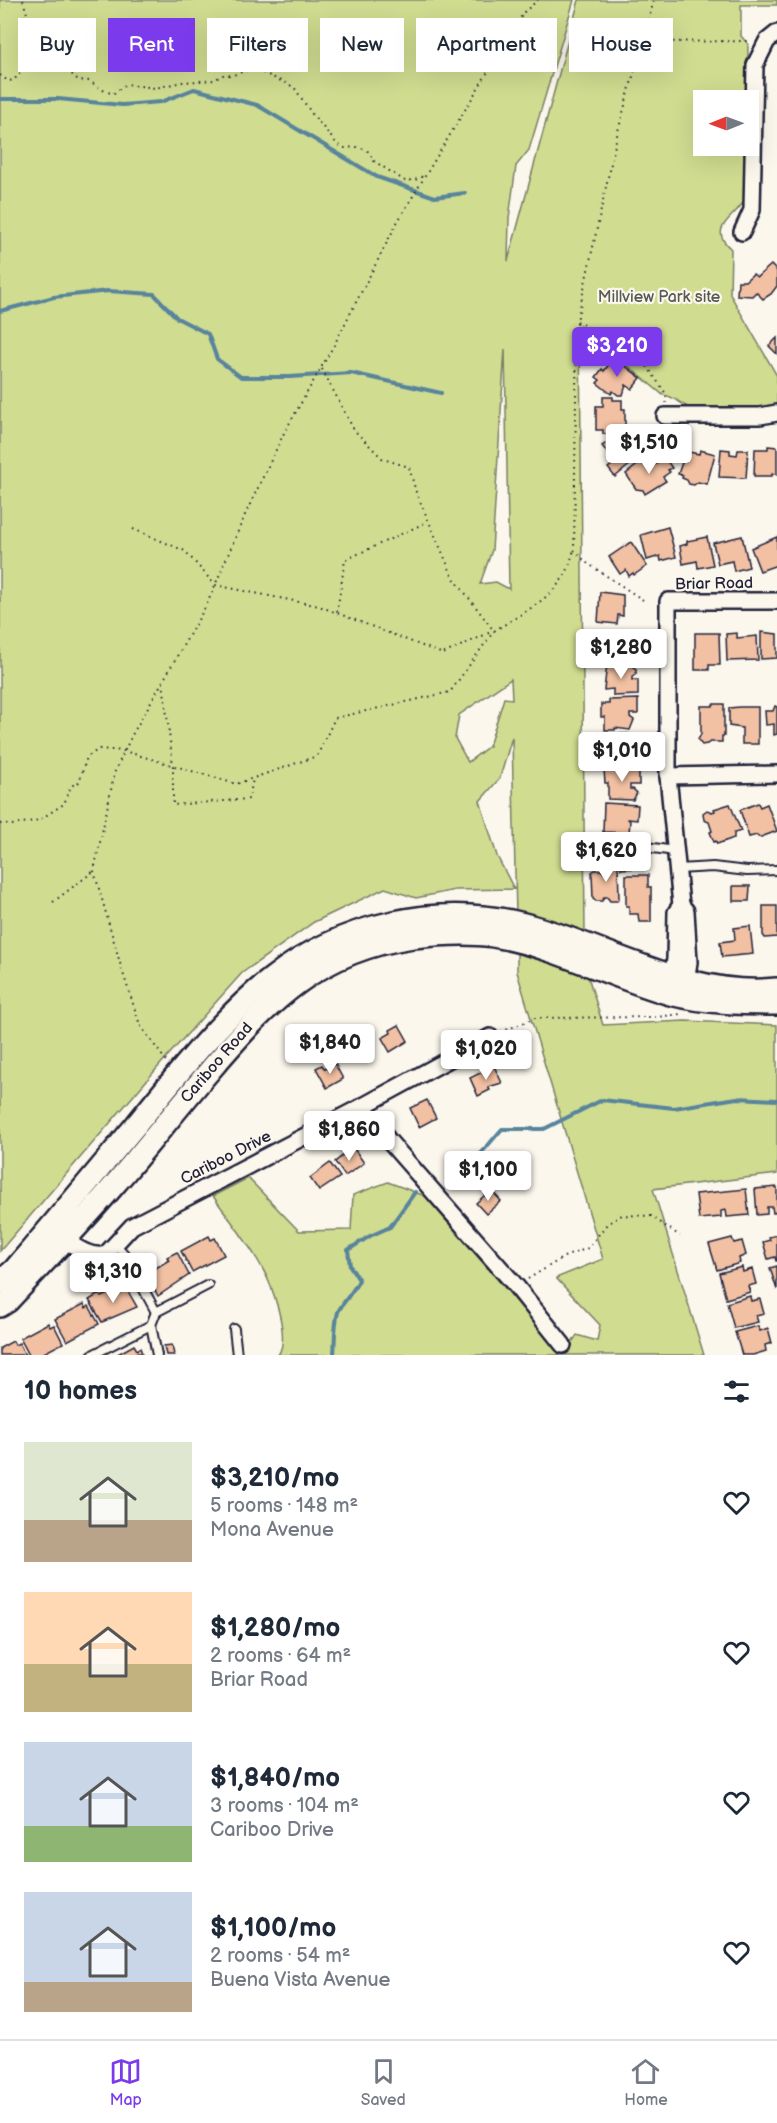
<!DOCTYPE html>
<meta charset="utf-8">
<style>
body{margin:0;font-family:"Balsamiq Sans",sans-serif;background:#f6f6f7;color:#1f2937;height:100vh;display:flex;flex-direction:column;font-size:22px;white-space:nowrap}
*{box-sizing:border-box;margin:0}
p{font-size:20px;color:#747a83}
.icon{flex:none;width:33px;height:33px;fill:none;stroke:currentColor;stroke-width:2;stroke-linecap:round;stroke-linejoin:round}
.map{position:relative;height:1355px;overflow:hidden}
.details{display:flex;flex-direction:column;background:#fff;flex:1}
.details>*{flex:none}
.banner{position:absolute;left:18px;top:18px;width:741px;height:54px;display:flex;gap:12px}
.needle{width:39px;rotate:269deg}
.controls{position:absolute;left:693px;top:90px;display:grid;gap:12px}
.controls a{display:grid;place-items:center;width:66px;height:66px;border-radius:0px;background:#fff;box-shadow:0 6px 24px #0002;font-size:30px}
.price{position:absolute;translate:-50% -51px;padding:0 14px;border-radius:6px;background:#fff;color:#222;font-size:20px;line-height:39px;filter:drop-shadow(0 2px 3px #0008)}
.price::after{content:'';position:absolute;left:50%;top:36px;width:18px;height:14px;margin-left:-9px;background:inherit;clip-path:polygon(0 0,100% 0,50% 100%)}
.price.selected{background:#7c3aed;color:#fff}
ul{padding:0;list-style:none}
li{display:flex;align-items:center;gap:18px;height:150px;padding:0 24px}
li span{display:grid;place-items:center;flex:none;width:168px;height:120px;border-radius:0px;color:#555}
li>.icon{margin-inline-start:auto}
span .icon{width:72px;height:72px;fill:#fffc;stroke-width:1}
li b{font-size:26px}
h2{display:flex;justify-content:space-between;align-items:center;height:72px;padding:0 24px;font-size:26px}
.chip{padding:0 21px;border-radius:0px;background:#fff;box-shadow:0 6px 24px #0002;font-size:21px;line-height:54px}
.chip.selected{background:#7c3aed;color:#fff}
.tab-bar{display:flex;justify-content:space-around;align-items:center;height:84px;border-top:2px solid #e0e1e3;background:#fff;font-size:16px;color:#747a83}
.tab-bar a{display:grid;justify-items:center;gap:3px}
.tab-bar .selected{color:#7c3aed}
.map>svg:first-child{display:block}
</style>
<div class="map">
<svg width="777" height="1355" viewBox="0 0 777 1355">
<rect width="100%" height="100%" fill="#fbf7ec"/>
<filter id="ink" filterUnits="userSpaceOnUse"><feTurbulence type="fractalNoise" baseFrequency=".0167" numOctaves="2"/><feDisplacementMap in="SourceGraphic" scale="12" xChannelSelector="R" yChannelSelector="G"/><feConvolveMatrix kernelMatrix="1 2 1 2 8 2 1 2 1" color-interpolation-filters="sRGB"/></filter>
<g filter="url(#ink)">
<g fill="#d0dc90" stroke="#797f66" stroke-width="1.5" fill-rule="evenodd">
<path d="M 0,0 L 574,0 L 529,150 L 516,166 L 509,218 L 508,261 L 579,0 L 777,0 L 777,5 L 741,5 L 741,36 L 748,44 L 747,100 L 704,100 L 704,146 L 746,146 C 746,162 748,182 745,198 C 741,215 704,226 731,249 L 730,294 L 777,376 L 777,404 C 764,408 700,411 688,407 C 678,403 675,396 663,395 L 580,326 L 585,938 L 516,916 L 512,737 L 500,778 L 480,801 L 497,856 L 514,889 L 455,890 L 416,898 L 385,888 L 314,922 L 242,973 L 165,1059 L 0,1251 ZM 505,349 L 509,588 L 509,589 L 496,582 L 480,584 L 492,550 ZM 511,679 L 512,699 L 504,698 L 489,746 L 468,762 L 455,738 L 459,715 Z"/>
<path d="M 517,948 L 587,973 L 603,1025 L 685,1021 L 777,1025 L 777,1174 L 653,1189 L 704,1355 L 278,1355 C 291,1337 272,1284 261,1266 C 248,1242 229,1219 213,1196 L 248,1178 L 299,1231 L 351,1230 L 353,1195 L 388,1182 L 425,1196 L 563,1355 L 577,1335 L 597,1341 L 600,1325 L 556,1278 L 603,1259 L 517,972 Z"/>
</g>
<g fill="none" stroke-linecap="round" stroke-linejoin="round">
<g stroke="#58849c" stroke-width="4">
<polyline points="0,99 58,99 122,105 161,102 194,89 257,105 377,177 435,197 465,193"/>
<polyline points="0,311 54,297 108,291 154,294 177,318 208,334 217,359 241,377 290,377 351,373 441,393"/>
<polyline points="448,1168 477,1158 502,1129 544,1129 602,1100 674,1108 737,1098 777,1100"/>
<path d="M 334,1355 C 335,1341 334,1327 338,1312 C 342,1303 354,1291 359,1280 L 350,1266 L 348,1250 L 370,1236 L 390,1227 L 415,1192"/>
</g>
</g>
<g fill="#f2c0a2" stroke="#22223b" stroke-width="1.5">
<polygon points="771,265 777,271 777,286 771,294 763,299 756,292 752,296 737,295 738,281 745,281 753,274 757,277"/>
<polygon points="777,338 777,354 769,346"/>
<polygon points="616,359 641,378 632,389 626,385 623,395 618,395 613,391 611,394 597,383 600,380 596,377 602,369 604,371 610,363 612,365"/>
<polygon points="603,397 613,397 613,400 622,400 622,409 625,409 625,433 603,434 603,430 596,430 596,406 603,406"/>
<polygon points="614,438 617,442 622,438 631,446 634,443 643,454 615,477 608,468 612,465 608,460 611,457 602,446"/>
<polygon points="768,446 777,447 777,474 772,474 772,476 754,476 755,449 768,449"/>
<polygon points="721,449 730,450 730,454 737,455 738,450 748,450 746,478 719,477"/>
<polygon points="700,450 715,454 707,484 698,482 694,485 689,484 687,480 682,478 683,475 678,474 685,454 689,452 699,454"/>
<polygon points="665,458 672,468 668,470 670,472 663,477 666,481 645,494 643,490 636,489 626,474 641,462 644,465 646,463 653,466"/>
<polygon points="668,527 676,557 661,561 660,556 647,560 641,535"/>
<polygon points="742,536 749,567 734,571 732,561 718,564 713,543"/>
<polygon points="707,537 713,565 698,568 697,561 683,564 680,546 687,544 687,541"/>
<polygon points="777,537 777,565 760,571 751,548"/>
<polygon points="631,542 647,566 634,575 633,573 629,576 626,570 620,574 609,557"/>
<polygon points="600,592 623,595 623,616 618,615 617,624 598,622"/>
<polygon points="608,631 637,631 637,645 625,645 625,649 629,650 631,652 627,660 604,659 604,652 601,652 600,633"/>
<polygon points="761,632 777,634 777,658 761,659"/>
<polygon points="695,633 719,633 720,665 709,665 709,670 695,670"/>
<polygon points="737,633 737,638 757,636 758,660 727,661 726,634"/>
<polygon points="607,664 632,664 636,670 636,674 632,677 632,680 638,680 638,695 613,696 613,689 604,690"/>
<polygon points="638,699 638,714 630,714 630,717 634,720 630,730 615,728 615,730 605,730 605,717 601,717 601,704 609,704 609,700"/>
<polygon points="713,704 724,704 724,736 722,736 722,742 710,742 707,744 702,745 698,740 701,734 701,706 713,706"/>
<polygon points="775,706 777,707 777,734 774,735 774,724 766,725 765,711 773,711"/>
<polygon points="740,707 758,707 758,744 742,744 742,728 729,726 729,708"/>
<polygon points="608,734 629,734 631,740 629,749 638,749 638,764 609,761 609,753 605,753 602,750 602,746 609,743"/>
<polygon points="639,769 639,785 630,785 630,789 633,789 637,793 633,800 608,799 608,783 605,783 604,770"/>
<polygon points="604,803 638,805 637,820 628,819 630,821 629,833 603,832"/>
<polygon points="758,803 760,807 767,804 777,831 761,837 758,837 757,835 749,837 740,810"/>
<polygon points="730,804 741,831 734,833 734,838 717,844 716,841 714,842 710,832 712,831 709,822 704,820 703,813 707,810 712,812 715,811 714,809"/>
<polygon points="635,852 636,868 621,869 620,853"/>
<polygon points="603,863 618,863 619,899 617,901 610,901 607,897 604,897 602,901 596,901 593,899 592,872 595,870 601,870 603,872"/>
<polygon points="626,875 648,875 648,887 651,887 651,922 639,922 638,914 629,914 629,906 626,906"/>
<polygon points="733,886 750,886 749,901 733,901"/>
<polygon points="763,906 777,906 777,937 765,938 763,935"/>
<polygon points="750,926 753,954 722,957 720,942 735,940 734,928"/>
<polygon points="399,1025 408,1041 390,1052 382,1038 391,1033 390,1030"/>
<polygon points="368,1026 369,1043 346,1043 346,1027"/>
<polygon points="335,1064 343,1079 327,1088 316,1068 322,1065 325,1069"/>
<polygon points="494,1066 502,1083 488,1087 490,1090 478,1096 470,1078"/>
<polygon points="427,1100 436,1118 419,1127 410,1108"/>
<polygon points="353,1147 364,1163 345,1176 335,1162"/>
<polygon points="330,1163 340,1177 319,1191 310,1178"/>
<polygon points="777,1187 777,1212 773,1213 772,1207 767,1207 767,1214 757,1215 755,1189"/>
<polygon points="746,1189 749,1215 727,1217 726,1210 721,1211 721,1217 699,1219 696,1194"/>
<polygon points="491,1190 501,1201 486,1214 476,1203"/>
<polygon points="777,1235 777,1261 776,1261 775,1257 768,1259 763,1242 770,1240 769,1237"/>
<polygon points="209,1236 211,1240 215,1238 224,1255 192,1272 181,1251"/>
<polygon points="732,1238 734,1243 742,1241 746,1255 739,1258 740,1263 717,1270 709,1244"/>
<polygon points="177,1252 189,1275 158,1296 146,1274 169,1260 167,1257"/>
<polygon points="777,1266 777,1290 770,1268"/>
<polygon points="742,1267 743,1272 752,1269 756,1284 748,1286 750,1292 726,1299 719,1273"/>
<polygon points="125,1286 137,1307 102,1322 89,1300 99,1294 101,1297"/>
<polygon points="750,1296 751,1301 760,1299 764,1314 756,1316 758,1322 734,1328 727,1303"/>
<polygon points="84,1304 86,1308 89,1306 99,1324 67,1341 55,1319"/>
<polygon points="48,1323 50,1327 54,1325 63,1343 40,1355 29,1355 20,1338"/>
<polygon points="758,1326 760,1331 768,1328 772,1343 765,1345 766,1351 753,1355 742,1355 735,1332"/>
<polygon points="13,1341 15,1345 19,1343 25,1355 0,1355 0,1348"/>
<polygon points="134,1345 137,1350 140,1348 142,1353 116,1355"/>
<polygon points="172,1345 174,1355 166,1355 164,1346"/>
</g>
<g fill="none" stroke-linecap="round" stroke-linejoin="round">
<g stroke="#22223b" stroke-width="12">
<g id="lane">
<polyline points="588,839 675,851"/>
<polyline points="678,869 713,867 747,871 777,870"/>
<polyline points="115,1244 125,1255 156,1312 208,1285"/>
<polyline points="151,1325 157,1355"/>
<polyline points="234,1329 237,1355"/>
<polyline points="92,1355 151,1325 156,1312"/>
</g>
</g>
<g stroke="#22223b" stroke-width="20">
<g id="street">
<polyline points="742,232 752,210 755,65 767,41 777,33"/>
<polyline points="665,416 760,416 777,413"/>
<polyline points="668,776 777,774"/>
<polyline points="671,984 675,959 676,912 681,905"/>
<polyline points="685,988 689,962 686,911 681,905 668,776 668,601 777,601"/>
<polyline points="363,1106 388,1140 516,1286 563,1345"/>
<path d="M 57,1235 C 70,1243 90,1260 106,1254 L 132,1226 L 363,1106 L 490,1037"/>
</g>
</g>
<g stroke="#22223b" stroke-width="26">
<g id="secondary">
<path d="M 0,1282 L 14,1270 C 55,1222 96,1173 136,1125 C 175,1077 223,1016 271,979 C 341,924 437,902 524,924 C 607,945 689,999 777,989"/>
<path d="M 0,1306 L 8,1301 C 44,1262 81,1224 115,1184 C 148,1146 178,1107 211,1069 C 270,1000 318,951 413,937 C 440,934 466,932 493,936 C 555,946 610,977 670,994 C 706,1003 740,1004 777,1004"/>
</g>
</g>
<g stroke="#22223b" stroke-width="2" stroke-dasharray="1.5 4.5" stroke-linecap="butt">
<path d="M 23,0 C 29,20 31,35 51,44 L 50,55"/>
<polyline points="643,42 751,41"/>
<path d="M 0,75 L 8,81 L 14,80 C 23,69 35,57 50,55 L 78,80 L 89,81 L 103,90 L 113,94 L 126,84 L 155,88 L 182,82 L 214,80 L 223,75 L 233,75 L 251,69 L 257,70 L 294,87 L 312,114 L 337,144 L 344,148 L 358,147 L 367,150 L 374,161 L 405,181 L 415,180 L 423,176"/>
<polyline points="577,321 643,360 666,394 666,403"/>
<path d="M 322,369 L 354,430 L 383,459 L 409,467 L 416,492 L 453,577 L 494,631 C 519,615 551,600 566,573 C 570,566 571,558 574,550"/>
<polyline points="133,529 185,551 215,585 319,606 443,654 493,631"/>
<polyline points="643,600 587,563 574,550 577,321 618,131 654,0"/>
<polyline points="337,612 345,560 427,522"/>
<polyline points="163,682 173,766 173,805 249,799 253,779"/>
<polyline points="0,824 12,825 39,820 64,804 71,786 79,782 87,757 99,749 124,751 236,784 317,756 335,718 450,692 494,631"/>
<polyline points="53,902 94,871"/>
<polyline points="501,1032 535,1018 657,1017 681,1014"/>
<polyline points="166,1061 140,1025 122,970 94,871 115,771 132,735 207,604 245,515 284,433 334,345 398,221 524,12 538,0"/>
<polyline points="528,1279 564,1257 588,1248 607,1224 622,1215 651,1216 680,1236"/>
</g>
<use href="#lane" stroke="#fbf7ec" stroke-width="8"/>
<use href="#street" stroke="#fbf7ec" stroke-width="15"/>
<use href="#secondary" stroke="#fbf7ec" stroke-width="21"/>
</g>
</g>
<g text-anchor="middle" dominant-baseline="central" stroke-width="4.5" stroke-linejoin="round" paint-order="stroke">
<g font-size="16" fill="#565a54" stroke="#fbf7ec">
<text x="659" y="297">Millview Park site</text>
</g>
<g font-size="16" fill="#22223b" stroke="#fbf7ec">
<text transform="translate(714 584) rotate(-1)">Briar Road</text>
<text transform="translate(217 1063) rotate(-49)">Cariboo Road</text>
<text transform="translate(226 1158) rotate(-27)">Cariboo Drive</text>
</g>
</g>
</svg>
<div class="controls">
<a><svg class="needle" viewBox="-14 -14 28 28"><path d="M0-13l5 13h-10z" fill="#e53935"/><path d="M0 13l5-13h-10z" fill="#747a83"/></svg></a>
</div>
<b class="price selected" style="left:617px;top:378px">$3,210</b>
<b class="price" style="left:649px;top:475px">$1,510</b>
<b class="price" style="left:621px;top:680px">$1,280</b>
<b class="price" style="left:622px;top:783px">$1,010</b>
<b class="price" style="left:606px;top:883px">$1,620</b>
<b class="price" style="left:330px;top:1075px">$1,840</b>
<b class="price" style="left:486px;top:1081px">$1,020</b>
<b class="price" style="left:349px;top:1162px">$1,860</b>
<b class="price" style="left:488px;top:1202px">$1,100</b>
<b class="price" style="left:113px;top:1304px">$1,310</b>
<div class="banner">
<a class="chip">Buy</a>
<a class="chip selected">Rent</a>
<a class="chip">Filters</a>
<a class="chip">New</a>
<a class="chip">Apartment</a>
<a class="chip">House</a>
</div>
</div>
<section class="details">
<h2>10 homes<svg class="icon" aria-label="filters" viewBox="0 0 24 24"><path d="M4 7h16M4 17h16"/><circle cx="9" cy="7" r="2"/><circle cx="15" cy="17" r="2"/></svg></h2>
<ul>
<li><span style="background:linear-gradient(#dfe7d0 65%,#b9a48a 0)"><svg class="icon" aria-label="home" viewBox="0 0 24 24"><path d="M3 11l9-7 9 7M6 9v11h12V9"/></svg></span><div><b>$3,210/mo</b><p>5 rooms · 148 m²</p><p>Mona Avenue</p></div><svg class="icon" aria-label="heart" viewBox="0 0 24 24"><path d="M12 20l-8-8c-3-5 5-10 8-4 3-6 11-1 8 4z"/></svg></li>
<li><span style="background:linear-gradient(#ffd9b3 60%,#c2b280 0)"><svg class="icon" aria-label="home" viewBox="0 0 24 24"><path d="M3 11l9-7 9 7M6 9v11h12V9"/></svg></span><div><b>$1,280/mo</b><p>2 rooms · 64 m²</p><p>Briar Road</p></div><svg class="icon" aria-label="heart" viewBox="0 0 24 24"><path d="M12 20l-8-8c-3-5 5-10 8-4 3-6 11-1 8 4z"/></svg></li>
<li><span style="background:linear-gradient(#c9d6e8 70%,#8fb573 0)"><svg class="icon" aria-label="home" viewBox="0 0 24 24"><path d="M3 11l9-7 9 7M6 9v11h12V9"/></svg></span><div><b>$1,840/mo</b><p>3 rooms · 104 m²</p><p>Cariboo Drive</p></div><svg class="icon" aria-label="heart" viewBox="0 0 24 24"><path d="M12 20l-8-8c-3-5 5-10 8-4 3-6 11-1 8 4z"/></svg></li>
<li><span style="background:linear-gradient(#c9d6e8 75%,#b9a48a 0)"><svg class="icon" aria-label="home" viewBox="0 0 24 24"><path d="M3 11l9-7 9 7M6 9v11h12V9"/></svg></span><div><b>$1,100/mo</b><p>2 rooms · 54 m²</p><p>Buena Vista Avenue</p></div><svg class="icon" aria-label="heart" viewBox="0 0 24 24"><path d="M12 20l-8-8c-3-5 5-10 8-4 3-6 11-1 8 4z"/></svg></li>
</ul>
</section>
<nav class="tab-bar">
<a class="selected"><svg class="icon" aria-label="map" viewBox="0 0 24 24"><path d="M3 6l6-2 6 2 6-2v14l-6 2-6-2-6 2zM9 4v14M15 6v14"/></svg>Map</a>
<a><svg class="icon" aria-label="saved" viewBox="0 0 24 24"><path d="M7 4h10v16l-5-4-5 4z"/></svg>Saved</a>
<a><svg class="icon" aria-label="home" viewBox="0 0 24 24"><path d="M3 11l9-7 9 7M6 9v11h12V9"/></svg>Home</a>
</nav>
